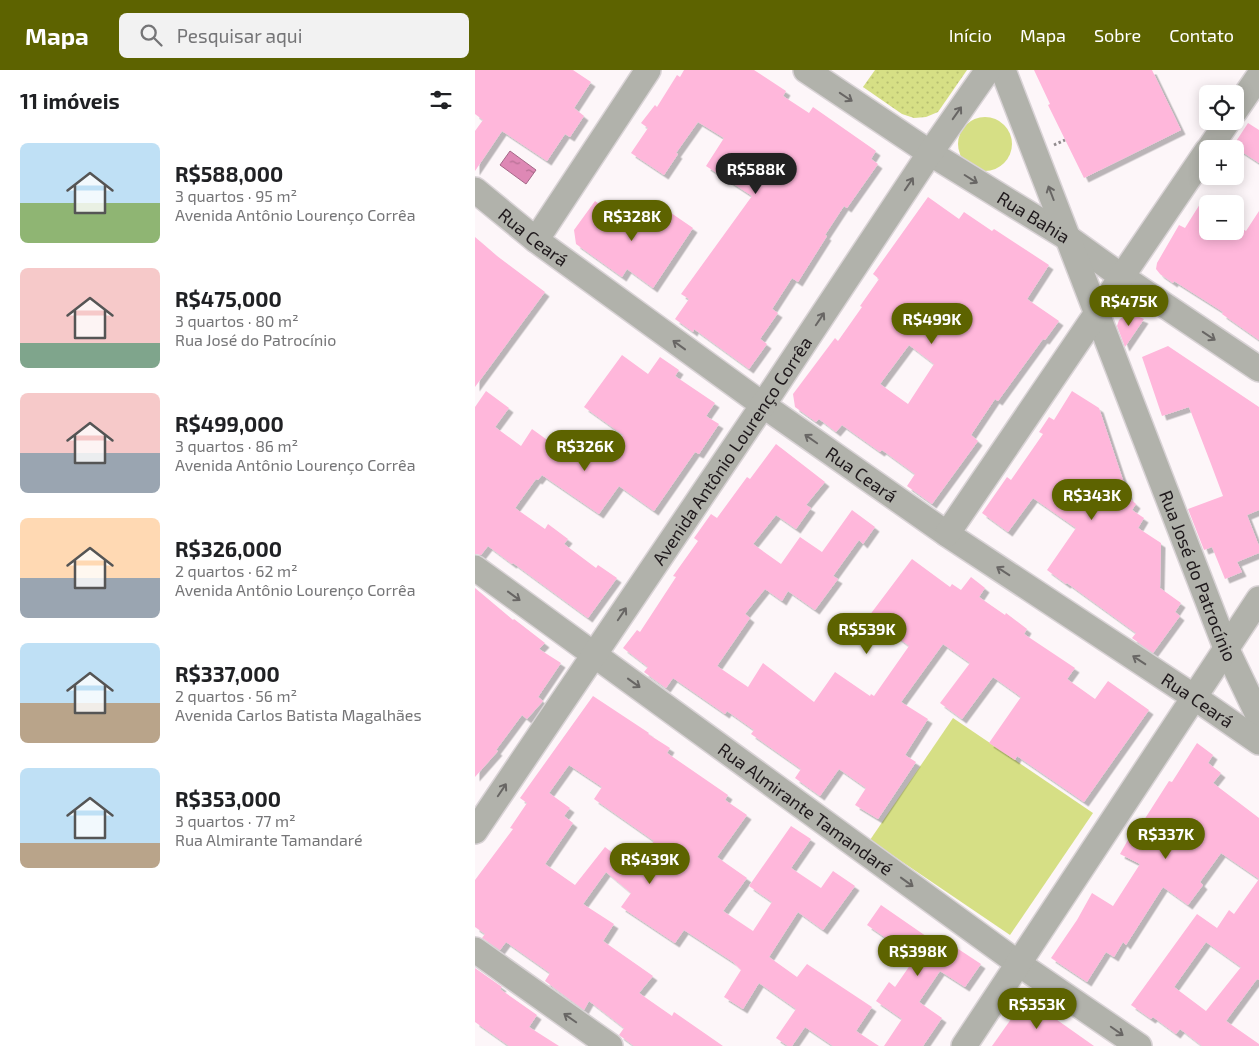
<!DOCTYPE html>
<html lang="pt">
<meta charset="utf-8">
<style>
body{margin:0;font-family:"Exo 2",sans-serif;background:#f2f2f2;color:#202124;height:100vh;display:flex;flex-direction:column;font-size:19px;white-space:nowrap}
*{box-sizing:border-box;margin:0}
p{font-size:16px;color:#757577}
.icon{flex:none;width:28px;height:28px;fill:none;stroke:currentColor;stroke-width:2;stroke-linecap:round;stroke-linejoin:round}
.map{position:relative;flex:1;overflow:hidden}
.side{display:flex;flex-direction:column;background:#fff;width:475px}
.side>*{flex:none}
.controls{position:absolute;left:724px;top:15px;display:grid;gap:10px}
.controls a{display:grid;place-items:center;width:45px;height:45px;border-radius:8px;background:#fff;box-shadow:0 2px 12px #0003;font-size:25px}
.price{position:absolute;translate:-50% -42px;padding:0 11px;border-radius:18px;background:#5d6300;color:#fff;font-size:16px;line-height:32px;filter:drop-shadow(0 1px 2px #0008)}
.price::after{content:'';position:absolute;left:50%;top:30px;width:15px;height:11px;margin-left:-8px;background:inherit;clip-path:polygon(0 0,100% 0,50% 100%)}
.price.active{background:#222;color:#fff}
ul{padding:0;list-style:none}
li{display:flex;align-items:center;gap:15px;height:125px;padding:0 20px}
li span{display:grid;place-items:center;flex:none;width:140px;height:100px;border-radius:8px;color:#555}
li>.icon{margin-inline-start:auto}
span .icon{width:60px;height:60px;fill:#fffc;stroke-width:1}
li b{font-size:21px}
h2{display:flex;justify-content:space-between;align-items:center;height:60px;padding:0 20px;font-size:21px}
header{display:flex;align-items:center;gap:30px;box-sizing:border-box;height:70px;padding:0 25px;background:#5d6300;color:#fff}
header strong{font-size:24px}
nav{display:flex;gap:28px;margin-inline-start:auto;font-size:18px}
.search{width:350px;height:45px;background:#f2f2f2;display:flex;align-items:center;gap:12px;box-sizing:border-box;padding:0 18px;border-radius:8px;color:#757577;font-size:19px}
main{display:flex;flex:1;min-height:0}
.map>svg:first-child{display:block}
</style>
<header>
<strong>Mapa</strong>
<div class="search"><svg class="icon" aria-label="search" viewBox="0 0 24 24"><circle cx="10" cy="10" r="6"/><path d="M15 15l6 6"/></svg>Pesquisar aqui</div>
<nav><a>Início</a><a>Mapa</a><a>Sobre</a><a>Contato</a></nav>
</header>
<main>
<section class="side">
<h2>11 imóveis<svg class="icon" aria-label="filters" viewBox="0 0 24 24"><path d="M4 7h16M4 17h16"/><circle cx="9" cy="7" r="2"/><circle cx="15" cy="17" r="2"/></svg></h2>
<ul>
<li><span style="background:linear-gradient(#bfe0f5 60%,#8fb573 0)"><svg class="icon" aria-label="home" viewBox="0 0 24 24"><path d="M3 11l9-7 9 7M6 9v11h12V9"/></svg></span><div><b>R$588,000</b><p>3 quartos · 95 m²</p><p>Avenida Antônio Lourenço Corrêa</p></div></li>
<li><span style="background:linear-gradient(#f6c9c9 75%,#7fa58c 0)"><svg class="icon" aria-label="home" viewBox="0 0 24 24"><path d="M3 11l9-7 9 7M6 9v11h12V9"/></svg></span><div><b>R$475,000</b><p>3 quartos · 80 m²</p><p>Rua José do Patrocínio</p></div></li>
<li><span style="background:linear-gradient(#f6c9c9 60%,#9aa5b1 0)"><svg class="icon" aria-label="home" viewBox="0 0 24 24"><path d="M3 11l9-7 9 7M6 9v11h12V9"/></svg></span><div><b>R$499,000</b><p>3 quartos · 86 m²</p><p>Avenida Antônio Lourenço Corrêa</p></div></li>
<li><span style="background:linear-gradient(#ffd9b3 60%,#9aa5b1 0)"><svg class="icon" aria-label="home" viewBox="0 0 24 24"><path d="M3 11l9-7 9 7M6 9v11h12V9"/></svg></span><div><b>R$326,000</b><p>2 quartos · 62 m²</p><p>Avenida Antônio Lourenço Corrêa</p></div></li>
<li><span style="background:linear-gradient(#bfe0f5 60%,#b9a48a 0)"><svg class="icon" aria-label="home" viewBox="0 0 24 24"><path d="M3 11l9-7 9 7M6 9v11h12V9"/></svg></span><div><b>R$337,000</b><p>2 quartos · 56 m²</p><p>Avenida Carlos Batista Magalhães</p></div></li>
<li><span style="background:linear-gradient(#bfe0f5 75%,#b9a48a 0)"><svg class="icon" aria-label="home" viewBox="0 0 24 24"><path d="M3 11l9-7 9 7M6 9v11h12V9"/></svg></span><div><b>R$353,000</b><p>3 quartos · 77 m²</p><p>Rua Almirante Tamandaré</p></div></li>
</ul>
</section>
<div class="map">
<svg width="784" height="976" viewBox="0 0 784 976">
<defs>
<pattern id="grass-dots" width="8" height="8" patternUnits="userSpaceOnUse" patternTransform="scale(1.25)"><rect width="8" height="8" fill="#d6df85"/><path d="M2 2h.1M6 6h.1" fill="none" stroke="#b7bf72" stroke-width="1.8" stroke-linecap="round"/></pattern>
<pattern id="water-ripples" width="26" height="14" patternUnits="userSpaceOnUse" patternTransform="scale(1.25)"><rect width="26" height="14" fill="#de88b5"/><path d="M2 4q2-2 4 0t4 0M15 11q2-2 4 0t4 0" fill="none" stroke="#b36e92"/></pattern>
<filter id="shadow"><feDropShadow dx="4.5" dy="4.5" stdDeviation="0" flood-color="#0004"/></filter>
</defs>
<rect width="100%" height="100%" fill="#fdf6f9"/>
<polygon fill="url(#grass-dots)" points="400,0 492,0 463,42 451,47 439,48 427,44 388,17"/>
<g fill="#d6df85">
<circle cx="510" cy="74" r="27"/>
<polygon points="478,648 618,743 535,865 395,770"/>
</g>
<polygon fill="url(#water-ripples)" stroke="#a56787" points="35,81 61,100 51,114 25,95"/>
<g fill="#ffb7db" fill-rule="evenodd" filter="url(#shadow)">
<polygon points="0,0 98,0 116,12 99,38 109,46 95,67 90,64 72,91 27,61 0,101 0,61 8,50 0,44"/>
<polygon points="209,0 279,0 311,21 308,26 334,43 338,37 401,81 396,89 403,94 372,138 369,136 350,165 352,166 323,212 317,208 297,239 303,243 285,269 292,274 274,299 219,259 218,262 200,249 214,229 206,224 277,126 231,96 249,68 223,52 201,83 203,84 189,105 156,83 173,58 166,53 180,35 182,37 202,5 205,7"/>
<polygon points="559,0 677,0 706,60 609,108 573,35 575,34"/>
<polygon points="773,53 784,60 784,93 758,76"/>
<path d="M 453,127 L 484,149 L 489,142 L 517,161 L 519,159 L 574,195 L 552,229 L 584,251 L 570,270 L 568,269 L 523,331 L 520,329 L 496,365 L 503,371 L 457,434 L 432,416 L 440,404 L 407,380 L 405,382 L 367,355 L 361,362 L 344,349 L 341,352 L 320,337 L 318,324 L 360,268 L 363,271 L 387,237 L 385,236 L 404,209 L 398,204 ZM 434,275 L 459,294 L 433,334 L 405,314 Z"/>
<polygon points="120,131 163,162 183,134 218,158 178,218 152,199 147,207 101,174 99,160"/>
<polygon points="725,134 732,138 732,161 760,161 760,155 771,161 784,141 784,270 747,244 748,242 699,211 698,213 685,204 681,199 682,193 704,155 710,158"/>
<polygon points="0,167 22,186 70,222 0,317"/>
<polygon points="657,244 669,249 650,277 642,256 644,250 650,245"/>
<polygon points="693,276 784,337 784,440 772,445 784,476 784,483 762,492 767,502 750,509 737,477 729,480 713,439 748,426 736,394 714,337 687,346 667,287"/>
<polygon points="147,285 173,304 185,287 204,300 200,306 240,333 231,346 244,354 224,384 220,382 179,441 144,416 124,444 67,405 63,410 61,409 40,438 70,459 73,454 93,469 89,474 121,498 123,495 142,508 113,548 38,493 37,494 13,476 6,485 0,484 0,337 11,321 34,338 20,357 46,376 57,359 82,377 92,363 129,391 148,365 109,337"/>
<polygon points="597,321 624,338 654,428 661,434 657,440 669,448 663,458 686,473 685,518 706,533 700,542 705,546 678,583 657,568 661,563 592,513 591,514 572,500 601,458 558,428 533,462 507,443 532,407 536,410 568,364 564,362 574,347 579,350"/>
<polygon points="301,374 350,412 331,435 336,438 321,459 301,445 278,474 306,494 325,467 347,482 377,440 400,457 388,474 384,470 358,506 363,509 340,540 313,521 307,531 290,519 270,544 275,548 242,596 273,617 288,593 339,632 360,602 395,626 396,624 399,626 434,576 394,546 437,489 475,517 477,514 486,520 496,507 510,518 504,527 530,545 531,543 552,559 549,564 600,598 592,609 620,629 633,611 674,640 609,732 542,686 540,690 514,673 546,627 518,607 487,649 465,633 495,593 468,574 426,632 453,649 430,685 441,692 403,749 380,735 391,718 364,699 345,726 320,708 326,699 276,664 279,660 252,641 250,644 198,608 191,618 169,602 173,597 148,578 162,560 165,562 201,507 198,506 223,471 219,468 236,444 242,448 272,407 275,409"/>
<polygon points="0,518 38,550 39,549 70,573 64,579 86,593 63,627 68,631 52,649 47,645 21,680 23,681 0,707"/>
<path d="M 118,626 L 174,663 L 173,664 L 195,678 L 192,683 L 253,725 L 250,730 L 272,745 L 242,787 L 272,808 L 248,841 L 278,861 L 297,832 L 274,816 L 316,756 L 336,769 L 316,798 L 346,818 L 358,801 L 380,816 L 348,860 L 323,842 L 294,887 L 322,907 L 332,894 L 397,937 L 381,961 L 404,976 L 358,976 L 330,957 L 317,976 L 313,976 L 301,968 L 321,939 L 284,913 L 268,939 L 249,927 L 266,900 L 258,892 L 209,860 L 200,873 L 146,837 L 156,823 L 131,802 L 108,834 L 139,854 L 128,871 L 178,906 L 164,923 L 197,946 L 199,942 L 248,976 L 159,976 L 144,965 L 149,958 L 114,931 L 109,940 L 70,911 L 75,903 L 31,872 L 25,880 L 7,868 L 10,864 L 0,857 L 0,810 L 38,759 L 35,758 L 52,733 L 45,728 ZM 94,695 L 127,717 L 119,729 L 179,771 L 157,798 L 130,777 L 100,815 L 70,794 L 98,753 L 89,746 L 95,738 L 74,723 Z"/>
<polygon points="722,673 738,685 733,693 746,703 738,713 784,748 784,809 746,783 725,812 728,815 713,835 688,817 651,875 648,872 639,887 631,882 612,912 576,888 602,850 617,823 638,836 665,794 645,784 659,759 662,761 694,711 697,712"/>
<path d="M 784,809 L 784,910 L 782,909 L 751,951 L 784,974 L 784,976 L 727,976 L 705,959 L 701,964 L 678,947 L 676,949 L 656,935 L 722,844 L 742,858 L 754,840 L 759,844 ZM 731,872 L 766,897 L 731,941 L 699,917 Z"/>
<polygon points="406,835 461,873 465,867 506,894 490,917 465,901 444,932 467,948 448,976 409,976 427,949 401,931 414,912 420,917 440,888 392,855"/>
<polygon points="0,898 27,917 25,919 62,945 54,957 84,976 34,976 0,952"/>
<polygon points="551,928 619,976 517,976"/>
</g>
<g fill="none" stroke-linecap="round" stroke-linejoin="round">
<g stroke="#d9d3d6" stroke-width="28">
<g id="minor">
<path id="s1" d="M 331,0 L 455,83 L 593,168 L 646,206 L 784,299"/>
<path id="s2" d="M 528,0 L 751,578 L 784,647"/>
<polyline points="760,41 784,6"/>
<polyline points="734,79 753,51"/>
<path id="s3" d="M 0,120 L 61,170 L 288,335 L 472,464 L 719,627 L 784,672"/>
<polyline points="61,170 173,0"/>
<polyline points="472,464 732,81"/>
<path id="s4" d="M 0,498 L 544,894 L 664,976"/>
<path id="s5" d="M 0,761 L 288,335 L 455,83 L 513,0"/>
<polyline points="0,880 135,976"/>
<polyline points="489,976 784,529"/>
</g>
</g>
<polyline stroke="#918b8e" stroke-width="3" stroke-dasharray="2.5 2.5" stroke-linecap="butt" points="579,75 590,70"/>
<use href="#minor" stroke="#b1b2ab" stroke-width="25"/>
</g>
<defs><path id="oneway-shaft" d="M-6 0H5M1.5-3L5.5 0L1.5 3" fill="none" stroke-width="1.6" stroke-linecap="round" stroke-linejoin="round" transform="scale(1.25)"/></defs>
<g stroke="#686664">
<use href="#oneway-shaft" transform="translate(371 27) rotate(34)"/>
<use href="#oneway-shaft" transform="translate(482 43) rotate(-55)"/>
<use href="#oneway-shaft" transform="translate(496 109) rotate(32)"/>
<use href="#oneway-shaft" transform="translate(434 114) rotate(-56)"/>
<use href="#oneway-shaft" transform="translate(576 123) rotate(-111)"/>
<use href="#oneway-shaft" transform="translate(345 249) rotate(-56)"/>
<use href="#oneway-shaft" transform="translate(734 266) rotate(34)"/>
<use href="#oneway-shaft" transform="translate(204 275) rotate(-144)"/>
<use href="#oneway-shaft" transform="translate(336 369) rotate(-145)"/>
<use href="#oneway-shaft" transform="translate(528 501) rotate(-147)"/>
<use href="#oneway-shaft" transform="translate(39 526) rotate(36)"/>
<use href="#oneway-shaft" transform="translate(147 544) rotate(-56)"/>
<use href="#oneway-shaft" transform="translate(664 590) rotate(-147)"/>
<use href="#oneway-shaft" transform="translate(159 613) rotate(36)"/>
<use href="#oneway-shaft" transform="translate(27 720) rotate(-56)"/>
<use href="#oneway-shaft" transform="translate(432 812) rotate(36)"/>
<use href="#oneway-shaft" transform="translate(95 948) rotate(-145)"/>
<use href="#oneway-shaft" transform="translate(642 961) rotate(35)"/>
</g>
<g text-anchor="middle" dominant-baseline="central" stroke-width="4.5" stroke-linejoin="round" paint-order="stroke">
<g font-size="18" fill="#1f191c" stroke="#fff">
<text stroke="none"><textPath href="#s1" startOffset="271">Rua Bahia</textPath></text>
<text stroke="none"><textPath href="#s3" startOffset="75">Rua Ceará</textPath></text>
<text stroke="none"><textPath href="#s5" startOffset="459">Avenida Antônio Lourenço Corrêa</textPath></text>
<text stroke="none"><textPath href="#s3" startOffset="480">Rua Ceará</textPath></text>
<text stroke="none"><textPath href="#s2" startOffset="542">Rua José do Patrocínio</textPath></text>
<text stroke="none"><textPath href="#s3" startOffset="885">Rua Ceará</textPath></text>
<text stroke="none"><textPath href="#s4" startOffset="409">Rua Almirante Tamandaré</textPath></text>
</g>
</g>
</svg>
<div class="controls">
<a><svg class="icon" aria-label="locate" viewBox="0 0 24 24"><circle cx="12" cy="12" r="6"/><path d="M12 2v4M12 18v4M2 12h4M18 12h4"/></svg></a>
<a>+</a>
<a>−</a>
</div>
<b class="price active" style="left:281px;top:125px">R$588K</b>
<b class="price" style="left:157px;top:172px">R$328K</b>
<b class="price" style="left:654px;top:257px">R$475K</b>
<b class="price" style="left:457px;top:275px">R$499K</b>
<b class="price" style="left:110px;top:402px">R$326K</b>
<b class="price" style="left:617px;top:451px">R$343K</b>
<b class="price" style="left:392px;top:585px">R$539K</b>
<b class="price" style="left:691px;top:790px">R$337K</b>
<b class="price" style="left:175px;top:815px">R$439K</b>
<b class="price" style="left:443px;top:907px">R$398K</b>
<b class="price" style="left:562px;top:960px">R$353K</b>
</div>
</main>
